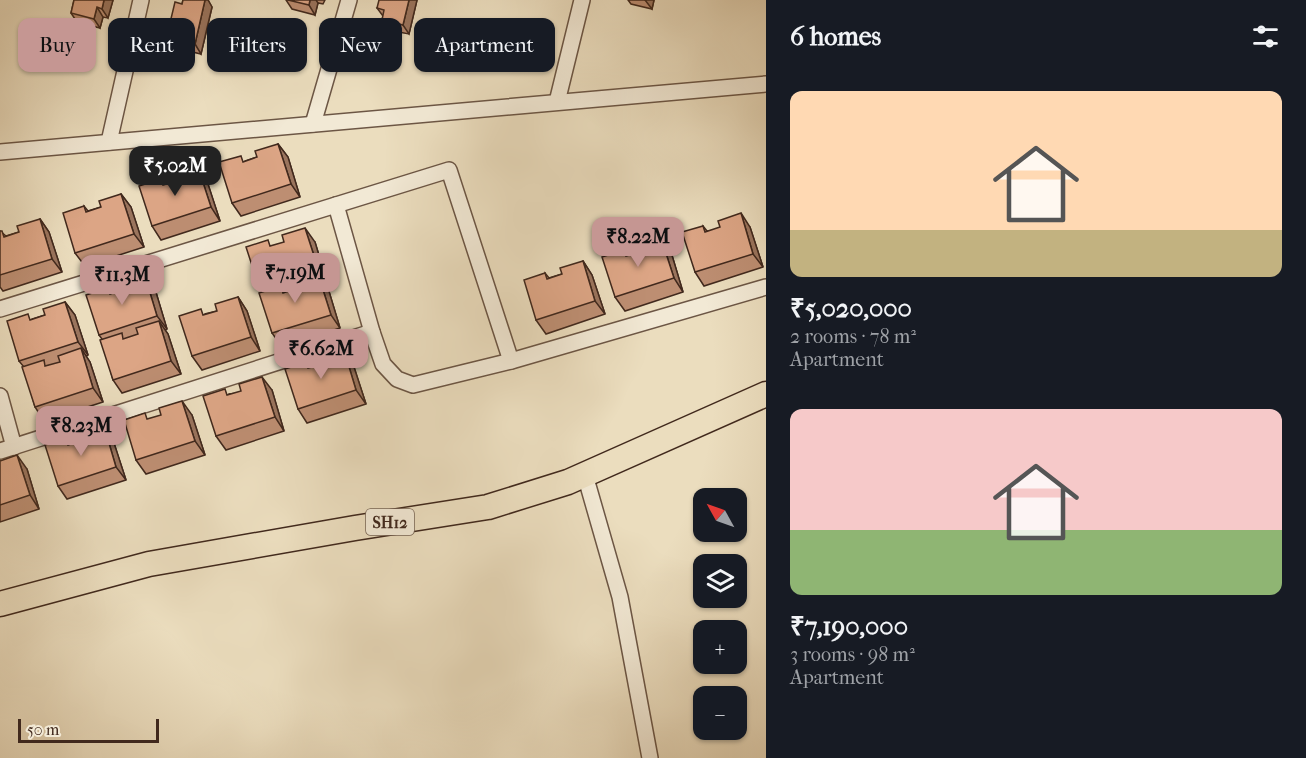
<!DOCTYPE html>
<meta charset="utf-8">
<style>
body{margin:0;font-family:"IM FELL French Canon",serif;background:#20242c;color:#f1f3f6;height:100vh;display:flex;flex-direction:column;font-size:22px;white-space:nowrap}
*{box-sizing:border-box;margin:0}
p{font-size:20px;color:#9ea1a6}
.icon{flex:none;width:33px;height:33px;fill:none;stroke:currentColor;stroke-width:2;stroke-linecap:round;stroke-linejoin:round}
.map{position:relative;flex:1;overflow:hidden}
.sheet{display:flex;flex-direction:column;background:#171b24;width:540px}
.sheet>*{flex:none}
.guide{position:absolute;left:18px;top:18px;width:570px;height:54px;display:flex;gap:12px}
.needle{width:39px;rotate:310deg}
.buttons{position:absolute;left:693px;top:488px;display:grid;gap:12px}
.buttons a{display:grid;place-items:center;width:54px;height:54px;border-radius:12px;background:#171b24;box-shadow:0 2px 4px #0004;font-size:30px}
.scale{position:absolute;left:18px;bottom:15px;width:141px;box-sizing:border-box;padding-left:6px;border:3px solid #41291d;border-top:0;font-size:16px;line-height:21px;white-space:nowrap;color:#41291d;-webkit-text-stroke:4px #f2e9d5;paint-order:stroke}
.price{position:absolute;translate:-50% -51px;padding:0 14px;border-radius:12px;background:#c59692;color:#111;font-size:20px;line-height:39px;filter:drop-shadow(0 2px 3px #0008)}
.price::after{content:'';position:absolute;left:50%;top:36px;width:18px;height:14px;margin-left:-9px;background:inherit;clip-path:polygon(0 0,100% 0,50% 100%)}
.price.active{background:#222;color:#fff}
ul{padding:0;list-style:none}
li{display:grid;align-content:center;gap:12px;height:318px;padding:0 24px}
li span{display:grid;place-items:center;height:186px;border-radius:12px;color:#555}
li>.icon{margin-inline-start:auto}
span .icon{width:108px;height:108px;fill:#fffc;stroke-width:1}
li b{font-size:26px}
h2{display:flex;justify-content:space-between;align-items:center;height:72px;padding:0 24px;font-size:26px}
.tag{padding:0 21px;border-radius:12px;background:#171b24;box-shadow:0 2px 4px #0004;font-size:21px;line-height:54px}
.tag.active{background:#c59692;color:#111}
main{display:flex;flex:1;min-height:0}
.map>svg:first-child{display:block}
</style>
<main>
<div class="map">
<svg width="766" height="758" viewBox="0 0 766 758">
<rect width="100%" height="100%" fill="#ebddbe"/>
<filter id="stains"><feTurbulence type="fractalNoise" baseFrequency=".00333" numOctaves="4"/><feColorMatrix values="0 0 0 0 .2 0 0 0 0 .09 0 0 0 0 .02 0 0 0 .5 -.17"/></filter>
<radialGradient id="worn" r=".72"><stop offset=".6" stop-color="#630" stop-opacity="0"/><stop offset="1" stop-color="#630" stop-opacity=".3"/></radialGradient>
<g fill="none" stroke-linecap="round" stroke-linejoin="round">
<g stroke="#6c5645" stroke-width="18">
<g id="minor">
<polyline points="557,102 582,0"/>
<polyline points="313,124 349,0"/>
<polyline points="109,142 141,0"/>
<polyline points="0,152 766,84"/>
<polyline points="336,205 372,332 383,364 397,379 413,385 511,361 766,287"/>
<polyline points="0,309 449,170 511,361"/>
<polyline points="0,396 14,447"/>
<polyline points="0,451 372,332"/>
<polyline points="585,475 620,597 650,758"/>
</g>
</g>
<g stroke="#41291d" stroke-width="27">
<polyline id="primary" points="0,604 149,564 355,528 488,507 568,482 766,394"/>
</g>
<use href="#minor" stroke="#f2e9d5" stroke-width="15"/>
<use href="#primary" stroke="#ebddbe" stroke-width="24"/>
</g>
<g fill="#bd8e72" stroke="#41291d" stroke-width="1.5">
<polygon points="74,0 113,0 108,18 103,17 100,28 77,22 71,13"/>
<polygon points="183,0 208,0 212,7 201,54 180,49 173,39 174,36 169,27 182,4"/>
<polygon points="286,0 325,0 323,4 318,3 315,15 292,9"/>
<polygon points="417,0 409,34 388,30 382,20 383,16 377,8"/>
<polygon points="628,0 654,0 652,9 631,4"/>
<polygon points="278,144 288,157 300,197 241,216 232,203 245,161 257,157"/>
<polygon points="198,167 207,181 220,221 161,240 152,226 165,185 177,181"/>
<polygon points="121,194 131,207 144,247 85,266 75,253 84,206 88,211 101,207"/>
<polygon points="40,219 49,232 62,272 3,291 0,287 0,231 6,236 19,232"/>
<polygon points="703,226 707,231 750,227 763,267 704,286 695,272"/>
<polygon points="661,238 671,252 683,292 625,311 615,297 624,250 628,255 640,252"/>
<polygon points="315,242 327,282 324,283 328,288 340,328 282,347 272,333 263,292 259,287 272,246"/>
<polygon points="583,261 592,275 605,314 546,334 536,320 545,273 549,278 562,274"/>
<polygon points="155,289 167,329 165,330 168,334 181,374 122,393 113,380 102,339 99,335 112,293"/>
<polygon points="238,297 247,311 260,351 202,370 192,356 205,314 217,311"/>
<polygon points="65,302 75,315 88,355 86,356 90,362 103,402 44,421 35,407 24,367 19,361 32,319 45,315"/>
<polygon points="353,364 366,404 307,423 298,409 311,368"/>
<polygon points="272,390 284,431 226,450 216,436 229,394"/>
<polygon points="192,415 205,455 146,474 136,460 149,419"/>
<polygon points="66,438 70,444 113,440 126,480 67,499 58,486"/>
<polygon points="0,461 27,469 39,509 0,522"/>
</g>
<g fill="#9a745d" stroke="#41291d" stroke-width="1.5">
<polygon points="104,0 113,0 108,18 102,9"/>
<polygon points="205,0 208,0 212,7 201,54 195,44"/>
<polygon points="310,0 316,0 318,3 315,15 309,5"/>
<polygon points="409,0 417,0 409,34 403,25"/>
<polygon points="645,0 654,0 652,9"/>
<polygon points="97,7 103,17 100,28 94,19"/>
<polygon points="278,144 288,157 300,197 291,184"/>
<polygon points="198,167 207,181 220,221 211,207"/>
<polygon points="121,194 131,207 144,247 134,234"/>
<polygon points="741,213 750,227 763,267 753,254"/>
<polygon points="40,219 49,232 62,272 52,259"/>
<polygon points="305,228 315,242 327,282 318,268"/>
<polygon points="661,238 671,252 683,292 674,278"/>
<polygon points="583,261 592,275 605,314 595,301"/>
<polygon points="318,274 328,288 340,328 331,315"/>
<polygon points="145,276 155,289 167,329 157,316"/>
<polygon points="238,297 247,311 260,351 251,337"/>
<polygon points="65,302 75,315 88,355 78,342"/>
<polygon points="159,321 168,334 181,374 171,361"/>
<polygon points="81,348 90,362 103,402 93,388"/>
<polygon points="344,350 353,364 366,404 356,390"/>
<polygon points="262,377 272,390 284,431 275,417"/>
<polygon points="182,401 192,415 205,455 195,441"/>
<polygon points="104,426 113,440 126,480 116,467"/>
<polygon points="17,455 27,469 39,509 30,495"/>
</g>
<g fill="#dca585" stroke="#41291d" stroke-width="1.5">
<polygon points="74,0 104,0 102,9 97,7 94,19 71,13"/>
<polygon points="183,0 205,0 195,44 173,39 176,29 169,27 175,2 182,4"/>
<polygon points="288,0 310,0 309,5"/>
<polygon points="379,0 409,0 403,25 382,20 384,10 377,8"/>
<polygon points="278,144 291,184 232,203 219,162 241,156 243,162 257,157 255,151"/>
<polygon points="198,167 211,207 152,226 139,186 161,179 163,185 177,181 175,174"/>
<polygon points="121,194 134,234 75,253 63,213 84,206 86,212 101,207 99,201"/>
<polygon points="741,213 753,254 695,272 682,232 703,226 705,232 720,227 718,221"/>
<polygon points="40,219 52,259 0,275 0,231 2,231 4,237 19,232 17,226"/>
<polygon points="305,228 318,268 259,287 246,247 268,240 270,246 284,242 282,235"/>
<polygon points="661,238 674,278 615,297 602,257 624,250 626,256 640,252 639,245"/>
<polygon points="583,261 595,301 536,320 524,280 545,273 547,279 562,274 560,268"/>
<polygon points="318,274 331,315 272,333 259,293 281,286 283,293 297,288 295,282"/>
<polygon points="145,276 157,316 99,335 86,295 108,288 110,294 124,289 122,283"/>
<polygon points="238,297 251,337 192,356 179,316 201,309 203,315 217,311 215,304"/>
<polygon points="65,302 78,342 19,361 7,321 28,314 30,320 45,315 43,309"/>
<polygon points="159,321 171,361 113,380 100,340 122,333 123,339 138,334 136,328"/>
<polygon points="81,348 93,388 35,407 22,367 44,360 45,366 60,362 58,356"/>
<polygon points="344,350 356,390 298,409 285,369 307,362 308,368 323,364 321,358"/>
<polygon points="262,377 275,417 216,436 203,396 225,389 227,395 241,391 239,384"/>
<polygon points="182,401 195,441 136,460 124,420 145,413 147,419 161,415 159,408"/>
<polygon points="104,426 116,467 58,486 45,445 66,438 68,445 83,440 81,434"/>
<polygon points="17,455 30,495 0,505 0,461"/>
</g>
<g text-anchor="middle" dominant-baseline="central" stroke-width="5" stroke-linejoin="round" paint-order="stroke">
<rect fill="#f2e9d5" stroke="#766354" stroke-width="1.5" x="366" y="509" width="48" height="26" rx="4.5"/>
<g font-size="16" font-weight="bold" fill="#41291d">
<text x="390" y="522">SH12</text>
</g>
</g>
<rect width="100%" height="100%" filter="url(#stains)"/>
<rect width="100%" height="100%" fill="url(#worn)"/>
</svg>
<div class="buttons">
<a><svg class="needle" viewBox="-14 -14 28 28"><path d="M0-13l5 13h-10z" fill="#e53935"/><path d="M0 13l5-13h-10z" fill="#9ea1a6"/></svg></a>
<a><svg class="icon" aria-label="layers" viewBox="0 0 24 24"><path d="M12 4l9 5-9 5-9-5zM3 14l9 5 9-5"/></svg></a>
<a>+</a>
<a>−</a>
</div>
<div class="scale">50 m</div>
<b class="price active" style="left:175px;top:197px">₹5.02M</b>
<b class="price" style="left:638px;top:268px">₹8.22M</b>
<b class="price" style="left:295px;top:304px">₹7.19M</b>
<b class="price" style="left:122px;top:306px">₹11.3M</b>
<b class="price" style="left:321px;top:380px">₹6.62M</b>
<b class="price" style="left:81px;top:457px">₹8.23M</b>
<div class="guide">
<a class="tag active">Buy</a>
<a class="tag">Rent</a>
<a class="tag">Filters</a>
<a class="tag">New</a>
<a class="tag">Apartment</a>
</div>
</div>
<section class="sheet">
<h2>6 homes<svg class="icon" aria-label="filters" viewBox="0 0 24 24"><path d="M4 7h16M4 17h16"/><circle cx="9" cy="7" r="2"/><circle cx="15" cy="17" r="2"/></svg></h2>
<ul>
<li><span style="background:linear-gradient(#ffd9b3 75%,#c2b280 0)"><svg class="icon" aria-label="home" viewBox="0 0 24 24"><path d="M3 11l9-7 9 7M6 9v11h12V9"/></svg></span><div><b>₹5,020,000</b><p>2 rooms · 78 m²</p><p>Apartment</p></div></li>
<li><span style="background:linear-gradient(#f6c9c9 65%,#8fb573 0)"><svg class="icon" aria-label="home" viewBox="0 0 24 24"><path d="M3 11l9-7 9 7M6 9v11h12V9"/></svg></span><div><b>₹7,190,000</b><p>3 rooms · 98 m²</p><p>Apartment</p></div></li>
</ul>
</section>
</main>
